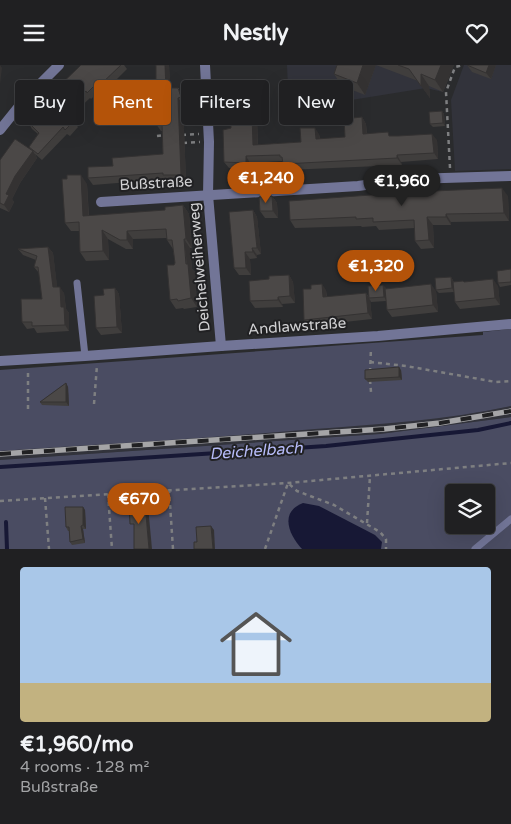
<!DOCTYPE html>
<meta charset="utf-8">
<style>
body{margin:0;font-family:"Varela Round",sans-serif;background:#28282a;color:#f1f3f6;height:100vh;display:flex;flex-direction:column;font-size:19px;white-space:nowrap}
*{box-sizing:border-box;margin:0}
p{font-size:16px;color:#a2a3a5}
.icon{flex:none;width:28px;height:28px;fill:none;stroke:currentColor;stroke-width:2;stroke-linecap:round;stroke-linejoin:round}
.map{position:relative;height:484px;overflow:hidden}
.details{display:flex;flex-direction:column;background:#202022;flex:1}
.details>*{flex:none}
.banner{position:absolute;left:15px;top:15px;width:481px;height:45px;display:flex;gap:10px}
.controls{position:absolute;left:445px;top:419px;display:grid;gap:10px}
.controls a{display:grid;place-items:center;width:50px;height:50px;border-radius:5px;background:#202022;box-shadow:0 5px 20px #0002,0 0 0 1px #3d3e40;font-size:25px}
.price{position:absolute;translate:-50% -42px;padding:0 11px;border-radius:18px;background:#b45309;color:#fff;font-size:16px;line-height:32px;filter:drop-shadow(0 1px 2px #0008)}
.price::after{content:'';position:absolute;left:50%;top:30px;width:15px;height:11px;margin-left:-8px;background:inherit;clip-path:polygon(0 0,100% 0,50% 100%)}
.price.on{background:#222;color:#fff}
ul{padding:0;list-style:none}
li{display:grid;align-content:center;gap:10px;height:265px;padding:0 20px}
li+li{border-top:1px solid #3d3e40}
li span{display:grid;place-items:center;height:155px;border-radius:5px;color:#555}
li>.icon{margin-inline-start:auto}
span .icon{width:90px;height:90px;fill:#fffc;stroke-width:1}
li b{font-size:21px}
.pill{padding:0 18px;border-radius:5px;background:#202022;box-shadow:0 5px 20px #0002,0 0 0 1px #3d3e40;font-size:18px;line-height:45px}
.pill.on{background:#b45309;color:#fff}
header{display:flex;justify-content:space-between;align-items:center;height:65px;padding:0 20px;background:#202022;font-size:22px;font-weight:700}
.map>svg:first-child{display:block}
</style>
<header><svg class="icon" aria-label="menu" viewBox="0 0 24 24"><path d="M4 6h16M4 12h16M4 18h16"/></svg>Nestly<svg class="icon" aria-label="heart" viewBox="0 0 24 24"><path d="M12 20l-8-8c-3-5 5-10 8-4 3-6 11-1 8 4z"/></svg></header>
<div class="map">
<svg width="511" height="484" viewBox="0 0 511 484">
<rect width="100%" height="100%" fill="#2a2b2d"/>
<g fill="#32333b">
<polygon points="287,0 453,0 443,27 426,23 289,45"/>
<polygon points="464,0 511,0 511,104 455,106 451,35"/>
<polygon points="511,341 511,352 380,369 0,395 0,386 475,348"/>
</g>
<g fill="#4a4c62" fill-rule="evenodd">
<path d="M 511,264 L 511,341 C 446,355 381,359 315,364 C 210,373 105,379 0,386 L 0,305 L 483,270 L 483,267 Z"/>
<path d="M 511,352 L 511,484 L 0,484 L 0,395 L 380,369 ZM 454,428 L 486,428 L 486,460 L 454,460 Z"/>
</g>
<path fill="#171835" d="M 303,438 L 319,441 L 375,470 L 382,477 L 381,484 L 302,484 C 289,470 279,447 303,438 Z"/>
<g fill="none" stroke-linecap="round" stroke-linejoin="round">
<g stroke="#171835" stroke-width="4">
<polyline points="0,402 326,381 478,365 511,358"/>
<polyline points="6,457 7,484"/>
</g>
<g stroke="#7e7f81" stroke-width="2.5" stroke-dasharray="4 4" stroke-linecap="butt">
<polyline points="175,25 195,23"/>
<polyline points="182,70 199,69"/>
<polyline points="157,71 164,70"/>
<polyline points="183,78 200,77"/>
<polyline points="450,103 446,27 455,2 463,0"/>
<polyline points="370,297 406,301 496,317 511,316"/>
<polyline points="370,307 371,283"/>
<polyline points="370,315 371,327"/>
<polyline points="94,339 97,300"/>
<polyline points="28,344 28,306"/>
<polyline points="169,424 173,484"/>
<polyline points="108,429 112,484"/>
<polyline points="45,433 49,484"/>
<polyline points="0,436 288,418 511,398"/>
<polyline points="367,458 370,411"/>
<polyline points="265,484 288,418 297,426 334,440 380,467 386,474 386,484"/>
</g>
<g stroke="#727597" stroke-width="7">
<polyline points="77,218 85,291"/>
<polyline points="475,484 511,454"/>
</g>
<g stroke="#727597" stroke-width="10">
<polyline points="205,0 209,77 208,130 221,281"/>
<polyline points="0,65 24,35 59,0"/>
<polyline points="101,137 358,121 411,114 511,111"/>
<polyline points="0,296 85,291 221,281 378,271 511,259"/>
</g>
<g stroke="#a5a5a7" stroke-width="5.5">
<polyline id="rail" points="0,389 384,364 440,358 511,346"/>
</g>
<use href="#rail" stroke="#212123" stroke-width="4" stroke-dasharray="11" stroke-linecap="butt"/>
</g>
<g fill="#403e3d">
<polygon points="81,0 124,0 127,4 104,27 102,24 91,34 90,33 70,52 78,62 70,71 67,69 42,95 35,89 37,93 20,118 12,134 14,137 9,147 0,143 0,95 31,86 29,82 38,69 32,64 28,57 53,31 51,29"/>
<polygon points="169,0 170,23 182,30 185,38 183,39 186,116 168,117 166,114 93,120 88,113 113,101 163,89 162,66 161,66 156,59"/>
<polygon points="337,0 454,0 443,27 429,21 430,33 418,16 376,0 365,30 342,21 334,9"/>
<polygon points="467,0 496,0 491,14 472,7"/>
<polygon points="251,19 256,25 258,80 301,77 319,69 320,74 345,72 362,52 366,59 367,69 437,75 438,94 401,97 402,100 287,105 283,99 283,96 250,98 250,104 229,103 224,97 231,63 230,46 228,46 223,40"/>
<polygon points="442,46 444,49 445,61 433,62 430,59"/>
<polygon points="87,119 89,151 165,145 183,140 189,149 192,183 190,183 192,204 195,207 197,242 184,244 183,243 176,244 170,235 175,198 173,184 167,175 167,173 133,174 133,184 126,184 108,174 109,195 86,196 80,187 79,166 71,166 65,158"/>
<polygon points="272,131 277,138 278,153 265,153 260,146"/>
<polygon points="508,131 509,156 451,157 451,160 433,160 434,183 421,184 415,176 415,163 379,165 376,161 362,162 361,161 295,163 290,155"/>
<polygon points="253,145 257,152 261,189 257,190 257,193 250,194 251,210 239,210 234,203"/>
<polygon points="48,182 53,188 57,222 64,228 66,244 69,248 69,266 37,268 34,263 27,264 22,257 42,234 39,208 34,202 36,195 23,190 18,184"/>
<polygon points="511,204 511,220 500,222 498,218"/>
<polygon points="289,210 293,217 295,238 282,239 283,242 255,243 250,236 269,214"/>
<polygon points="451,212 454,217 498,221 500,240 460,244 455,237 454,227 439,228 436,225"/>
<polygon points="115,223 119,229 122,268 101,270 96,263 104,230"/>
<polygon points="386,223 386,224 436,226 438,247 392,252 387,245 386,236 371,237 370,235 372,254 308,261 304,255 326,225 327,232 366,228 369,232"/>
<polygon points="401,305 402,315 368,317 365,314"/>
<polygon points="66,318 68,322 69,341 42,340 40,337"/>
<polygon points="83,442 85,445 86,464 83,464 85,478 72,480 70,477 69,466 68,466 66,462"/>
</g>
<g fill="#343232">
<polygon points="0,0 2,3 0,19"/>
<polygon points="165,0 169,0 171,30 166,23"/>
<polygon points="363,0 376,0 365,30 357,18"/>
<polygon points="441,0 454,0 443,27 435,15"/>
<polygon points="489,0 496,0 491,14 486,8"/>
<polygon points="421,9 429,21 430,33 421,21"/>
<polygon points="251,19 256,25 258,86 253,80"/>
<polygon points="178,23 182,30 185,38 181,32"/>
<polygon points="178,33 183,39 186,116 181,110"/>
<polygon points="442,46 444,49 445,61 443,58"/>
<polygon points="362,52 366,59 367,75 363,69"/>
<polygon points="315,63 319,69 320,80 316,74"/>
<polygon points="432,69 437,75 438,94 434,88"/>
<polygon points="33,86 37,93 20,118 12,134 14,137 9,147 4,140 6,129 15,111"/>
<polygon points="397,90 401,97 402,100 397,93"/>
<polygon points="246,91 250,98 250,104 246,98"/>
<polygon points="81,110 87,119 89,160 83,151"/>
<polygon points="502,123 508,131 509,156 504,148"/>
<polygon points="272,131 277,138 278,153 273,146"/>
<polygon points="183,140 189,149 192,183 186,174"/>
<polygon points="253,145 257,152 261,189 257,183"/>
<polygon points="446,149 451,157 451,160 446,152"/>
<polygon points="427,152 433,160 434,183 429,175"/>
<polygon points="102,165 108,174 109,195 103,186"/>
<polygon points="127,166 133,174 133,184 127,175"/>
<polygon points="184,174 190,183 192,204 195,207 197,242 191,233"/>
<polygon points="48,182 53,188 58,228 53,222"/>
<polygon points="252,183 257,190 257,193 253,187"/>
<polygon points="245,187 250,194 251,210 246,203"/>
<polygon points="289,210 293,217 295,238 290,231"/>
<polygon points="451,212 453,215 454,227 452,223"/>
<polygon points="493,214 498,221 500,240 495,233"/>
<polygon points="322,219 326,225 327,238 323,232"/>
<polygon points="431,219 436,226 438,247 433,240"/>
<polygon points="383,220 386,223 387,236 384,232"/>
<polygon points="60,222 64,228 66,244 69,248 69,266 65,260 61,242"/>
<polygon points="115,223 119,229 122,268 117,262"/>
<polygon points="366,228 370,235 372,254 368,248"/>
<polygon points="278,232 282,239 283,242 278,235"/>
<polygon points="399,302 401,305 402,315 399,312"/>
<polygon points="66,318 68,322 69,341 66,337"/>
<polygon points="145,438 148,441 152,484 149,484"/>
<polygon points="83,442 85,445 86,464 83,460"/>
<polygon points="81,461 83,464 85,478 83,474"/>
<polygon points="211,461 214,465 215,484 213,484"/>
</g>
<g fill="#4b4847" stroke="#343232">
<polygon points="81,0 121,0 100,20 97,18 87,28 86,26 65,46 74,56 65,65 63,62 38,89 29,82 39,68 28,57 53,31 51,29"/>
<polygon points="156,0 165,0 166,23 178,23 181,32 178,33 181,110 163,110 163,108 88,113 88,102 113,101 112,93 163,89 162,59 156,59"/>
<polygon points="337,0 363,0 357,18 334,9"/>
<polygon points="398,0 441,0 435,15 421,9 421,21 409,4"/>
<polygon points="467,0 489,0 486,8"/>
<polygon points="251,19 253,80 301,77 300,63 315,63 316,74 345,72 344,54 362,52 363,69 388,67 389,71 398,71 432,69 434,88 397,90 397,93 283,99 282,92 280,92 280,90 246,91 246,98 224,97 223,65 231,63 230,39 223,40 222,20"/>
<polygon points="442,46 443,58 430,59 429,47"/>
<polygon points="15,74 33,86 15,111 6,129 9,130 4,140 0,138 0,95"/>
<polygon points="67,110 81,110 83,151 165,145 165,142 183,140 186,174 184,174 186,199 188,199 191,233 178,236 177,234 170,235 167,200 174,200 175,198 172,175 167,175 166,164 127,166 127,175 120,175 102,165 103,186 80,187 79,157 65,158 62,114 67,114"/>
<polygon points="502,123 504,148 446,149 446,152 427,152 429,175 415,176 414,155 373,157 373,153 356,154 356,152 290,155 289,136 411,127"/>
<polygon points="272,131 273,146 260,146 259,132"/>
<polygon points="253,145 257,183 252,183 253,187 245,187 246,203 234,203 229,147"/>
<polygon points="48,182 53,222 60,222 61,242 64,242 65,260 32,261 32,257 22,257 21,234 42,234 38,202 34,202 37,191 18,184"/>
<polygon points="511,204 511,217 498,218 497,206"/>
<polygon points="289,210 290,231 278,232 278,235 250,236 249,216 269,214 269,211"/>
<polygon points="451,212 452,223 436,225 435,213"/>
<polygon points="493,214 495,233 455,237 453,217 463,216 464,217"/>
<polygon points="322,219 323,232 366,228 368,248 304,255 303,224 311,224 311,220"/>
<polygon points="431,219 433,240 387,245 385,224"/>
<polygon points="383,220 384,232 369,233 368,221"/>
<polygon points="115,223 117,262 96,263 94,231 104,230 103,224"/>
<polygon points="399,302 399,312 365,314 365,305"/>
<polygon points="66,318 66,337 40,337"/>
<polygon points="129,438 145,438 149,484 134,484 134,459 130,459"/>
<polygon points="65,442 83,442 83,460 81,461 83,474 70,477 69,462 66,462"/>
<polygon points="211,461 213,484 194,484 194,477 197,477 196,462"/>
</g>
<g text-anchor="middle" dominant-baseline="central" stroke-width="4" stroke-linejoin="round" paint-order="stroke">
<g font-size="15" fill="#d1d1d3" stroke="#212123">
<text transform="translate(156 118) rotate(-3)">Bußstraße</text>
<text transform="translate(199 202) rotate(-95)">Deichelweiherweg</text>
<text transform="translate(297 261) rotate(-4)">Andlawstraße</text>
</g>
<g font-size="16" font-style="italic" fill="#b6bbf8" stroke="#212123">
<text transform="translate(256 386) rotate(-4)">Deichelbach</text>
</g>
</g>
</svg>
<div class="controls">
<a><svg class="icon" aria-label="layers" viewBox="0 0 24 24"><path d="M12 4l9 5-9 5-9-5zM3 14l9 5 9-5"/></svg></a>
</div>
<b class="price" style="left:266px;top:139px">€1,240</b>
<b class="price on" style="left:402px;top:142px">€1,960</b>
<b class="price" style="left:376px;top:227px">€1,320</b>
<b class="price" style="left:139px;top:460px">€670</b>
<div class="banner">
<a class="pill">Buy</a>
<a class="pill on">Rent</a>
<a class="pill">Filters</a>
<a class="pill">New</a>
</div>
</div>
<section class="details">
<ul>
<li><span style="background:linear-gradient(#a9c7e8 75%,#c2b280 0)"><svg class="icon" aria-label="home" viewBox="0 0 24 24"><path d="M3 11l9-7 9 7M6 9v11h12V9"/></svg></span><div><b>€1,960/mo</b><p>4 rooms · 128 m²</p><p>Bußstraße</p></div></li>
</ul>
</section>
